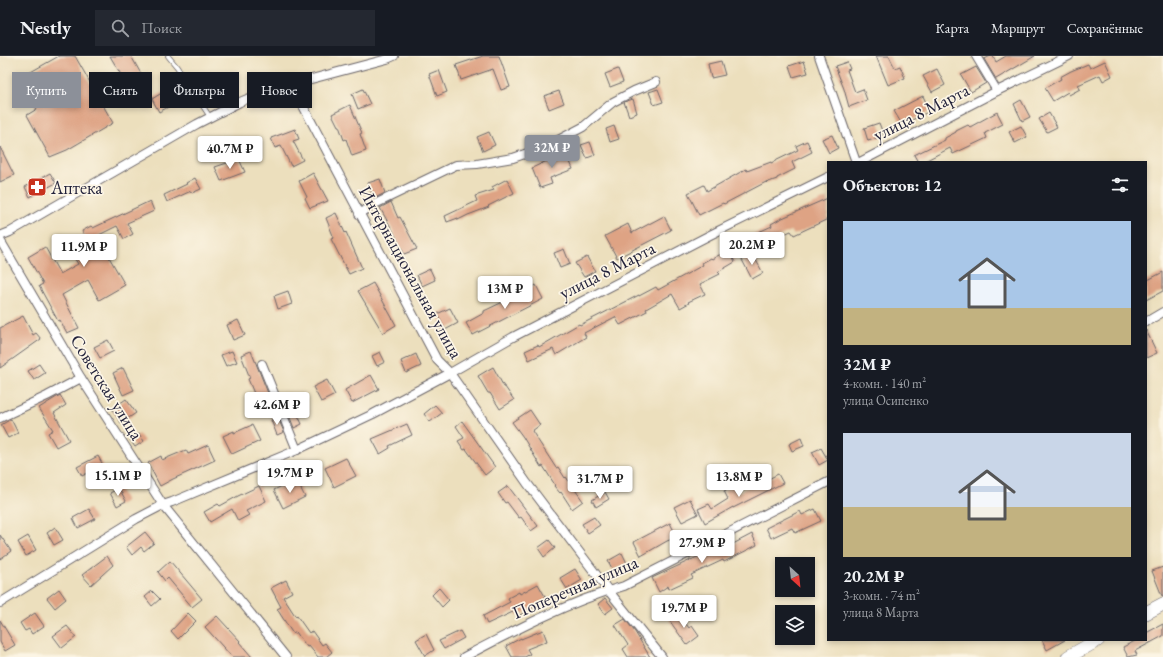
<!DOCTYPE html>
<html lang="ru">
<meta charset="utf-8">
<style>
body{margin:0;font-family:"EB Garamond",serif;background:#242831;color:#f1f3f6;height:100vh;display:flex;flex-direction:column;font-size:15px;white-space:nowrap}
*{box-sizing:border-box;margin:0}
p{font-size:13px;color:#9ea1a6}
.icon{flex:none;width:22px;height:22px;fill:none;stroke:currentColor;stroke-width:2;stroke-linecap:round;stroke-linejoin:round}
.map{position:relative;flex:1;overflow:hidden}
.sheet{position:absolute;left:827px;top:105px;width:320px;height:480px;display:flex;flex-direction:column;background:#171b24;border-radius:0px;box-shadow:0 2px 6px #0003}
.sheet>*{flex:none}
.guide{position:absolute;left:12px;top:16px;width:380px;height:36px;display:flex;gap:8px}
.needle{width:26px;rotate:153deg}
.controls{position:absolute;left:775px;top:501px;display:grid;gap:8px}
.controls a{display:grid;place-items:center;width:40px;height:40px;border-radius:0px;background:#171b24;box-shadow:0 2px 6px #0003;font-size:20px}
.price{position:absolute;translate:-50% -34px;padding:0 9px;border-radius:4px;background:#fff;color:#222;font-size:13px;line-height:26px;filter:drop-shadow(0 1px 2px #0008)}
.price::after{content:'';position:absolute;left:50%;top:24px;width:12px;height:9px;margin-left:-6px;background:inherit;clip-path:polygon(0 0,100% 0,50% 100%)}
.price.on{background:#8c9099;color:#fff}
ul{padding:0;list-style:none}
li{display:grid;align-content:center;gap:8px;height:212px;padding:0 16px}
li span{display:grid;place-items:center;height:124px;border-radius:0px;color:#555}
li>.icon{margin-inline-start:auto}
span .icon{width:72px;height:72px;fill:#fffc;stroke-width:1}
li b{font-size:17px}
h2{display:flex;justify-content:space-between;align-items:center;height:48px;padding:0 16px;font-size:17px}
.tag{padding:0 14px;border-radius:0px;background:#171b24;box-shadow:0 2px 6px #0003;font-size:14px;line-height:36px}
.tag.on{background:#8c9099;color:#fff}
header{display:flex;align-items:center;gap:24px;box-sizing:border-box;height:56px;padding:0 20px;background:#171b24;border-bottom:1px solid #363941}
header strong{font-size:19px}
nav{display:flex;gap:22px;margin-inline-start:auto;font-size:14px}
.search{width:280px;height:36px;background:#242831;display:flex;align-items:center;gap:10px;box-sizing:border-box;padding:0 14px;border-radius:0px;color:#9ea1a6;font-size:15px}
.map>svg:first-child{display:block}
</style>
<header>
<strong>Nestly</strong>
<div class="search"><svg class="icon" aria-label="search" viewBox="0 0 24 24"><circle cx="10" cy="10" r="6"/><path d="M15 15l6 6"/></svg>Поиск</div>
<nav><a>Карта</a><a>Маршрут</a><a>Сохранённые</a></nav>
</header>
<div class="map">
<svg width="1163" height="601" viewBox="0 0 1163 601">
<rect width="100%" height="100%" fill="#fcf5e5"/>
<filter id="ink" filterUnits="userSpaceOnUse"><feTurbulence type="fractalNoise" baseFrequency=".025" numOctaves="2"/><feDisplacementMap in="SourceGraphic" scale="8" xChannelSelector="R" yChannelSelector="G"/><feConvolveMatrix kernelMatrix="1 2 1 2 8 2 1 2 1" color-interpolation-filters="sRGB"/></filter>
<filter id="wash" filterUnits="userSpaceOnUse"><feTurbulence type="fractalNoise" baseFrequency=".012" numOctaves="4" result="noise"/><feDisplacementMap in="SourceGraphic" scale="16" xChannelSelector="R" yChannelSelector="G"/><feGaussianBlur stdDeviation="0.9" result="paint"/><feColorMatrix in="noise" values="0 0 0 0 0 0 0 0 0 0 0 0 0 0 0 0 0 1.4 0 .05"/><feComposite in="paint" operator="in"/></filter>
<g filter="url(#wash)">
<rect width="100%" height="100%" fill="#ecdfbd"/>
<g id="blocks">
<g fill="#dea384">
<polygon points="59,0 75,0 113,67 67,94 50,101 27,59 37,53 20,22"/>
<polygon points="110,0 131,0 149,32 134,41"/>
<polygon points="483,0 499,0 510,31 501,34 493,13 461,24 456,9"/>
<polygon points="876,0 889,0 895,12 900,10 905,22 888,29"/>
<polygon points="991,0 993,0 996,6 1006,0 1035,0 996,23 984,3"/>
<polygon points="721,5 725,19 711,22 708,8"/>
<polygon points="804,5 808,17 793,21 789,10"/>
<polygon points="1105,5 1112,20 1103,25 1100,19 1078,29 1080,33 1069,39 1068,36 1053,45 1045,32 1061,23 1060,21 1071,15 1088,8 1090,12"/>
<polygon points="847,6 850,13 847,14 855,36 863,33 867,44 849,51 844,33 835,10"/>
<polygon points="976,11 986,27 971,36 961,19"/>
<polygon points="618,13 623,26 610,31 605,18"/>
<polygon points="937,13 945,29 932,36 923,20"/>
<polygon points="439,14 447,36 437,40 429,18"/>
<polygon points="181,25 189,38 169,49 170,50 159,56 152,43"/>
<polygon points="363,33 370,48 358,53 352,38"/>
<polygon points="658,33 663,46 654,49 649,36"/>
<polygon points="559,35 564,47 549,53 544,40"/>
<polygon points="923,40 930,55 912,64 912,65 903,70 894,55"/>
<polygon points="633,43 637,57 629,60 624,46"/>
<polygon points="1021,44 1030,61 1022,65 1014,48"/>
<polygon points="350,49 362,77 360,78 366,95 352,100 346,83 344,84 339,70 338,70 332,58"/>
<polygon points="997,56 1003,68 985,77 987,82 953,98 950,92 923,106 918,106 914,99 945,84 945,82 956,76 956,75 968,69 970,71"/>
<polygon points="1049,57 1057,71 1047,76 1039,63"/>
<polygon points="879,67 884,80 868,85 864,72"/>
<polygon points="614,70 619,83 610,86 606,73"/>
<polygon points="1021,70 1027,81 1015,87 1009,76"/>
<polygon points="295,73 299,83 293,85 303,104 291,110 281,90 275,92 271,82"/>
<polygon points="489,76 495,89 483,95 477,81"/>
<polygon points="832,79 838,92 829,97 822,83"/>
<polygon points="807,85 812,96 792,106 795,113 777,122 777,123 766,127 766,126 724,148 723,147 699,159 688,137 704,129 707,135 746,113 747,115 771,106 771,107 798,94 796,90"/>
<polygon points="590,86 595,99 587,102 581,89"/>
<polygon points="0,91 14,119 0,126"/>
<polygon points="566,96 573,113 550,122 552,128 540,132 532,112"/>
<polygon points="239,103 245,116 221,125 215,111"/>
<polygon points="50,117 56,127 30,141 25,131"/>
<polygon points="313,117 328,145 310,152 305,142 307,141 299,125"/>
<polygon points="195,122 201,133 192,137 191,135 167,146 164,139 187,128 186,127"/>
<polygon points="380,123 385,137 375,142 373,138 372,138 368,127"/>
<polygon points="507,123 514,137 488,150 489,151 468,159 458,164 458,162 447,166 445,160 477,145 475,140 494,134 492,131"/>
<polygon points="828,142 828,163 794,179 791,175 757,190 752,179 772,170 771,168 780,163"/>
<polygon points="150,145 154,155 127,167 133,178 124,183 117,170 97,180 125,229 99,244 88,224 62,239 79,272 67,277 60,264 58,265 39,230 43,228 28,201 45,191 60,218 78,208 73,200 90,190 82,175 91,170 93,172"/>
<polygon points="391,146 398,162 400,161 417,193 404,198 393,175 380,152"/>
<polygon points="336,157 345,177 346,176 362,212 349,218 331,183 334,182 326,162"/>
<polygon points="664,160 671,174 617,202 605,180 628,168 632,177"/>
<polygon points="564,193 570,208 560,212 554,197"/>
<polygon points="728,194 735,206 718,216 720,218 700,228 705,238 688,246 689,247 680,252 672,238 646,253 647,255 620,269 615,261 584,277 586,281 556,299 553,293 529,304 525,295 538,289 539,291 579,268 580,269 639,239 639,240 656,231 658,234 703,209 702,207 711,202 712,203"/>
<polygon points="752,197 763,217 752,223 741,202"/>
<polygon points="587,201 595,215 584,221 575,207"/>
<polygon points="430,213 435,224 422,230 417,219"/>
<polygon points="1163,216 1163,235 1146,244 1146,225"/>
<polygon points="373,227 396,269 383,277 358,235"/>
<polygon points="536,229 543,243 473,279 466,267 484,257 484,255 507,244 506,242 514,238 515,240"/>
<polygon points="288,235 292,248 278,253 274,240"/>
<polygon points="450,252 458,267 445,274 437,258"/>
<polygon points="23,260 33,279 36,277 41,283 0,312 0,272"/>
<polygon points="238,264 245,279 233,284 227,269"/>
<polygon points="1146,274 1157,297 1146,302"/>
<polygon points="108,284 114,295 100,302 94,291"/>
<polygon points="232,295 237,306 226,310 221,299"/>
<polygon points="251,295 272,347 260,352 248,323 250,322 241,299"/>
<polygon points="380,296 385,306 377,310 372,300"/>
<polygon points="416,298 421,310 406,317 401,305"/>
<polygon points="39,308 45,317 34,324 28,315"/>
<polygon points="493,311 504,331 505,331 514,344 500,353 490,337 488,337 478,320"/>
<polygon points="123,312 134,334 123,339 113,317"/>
<polygon points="371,319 379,333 352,347 345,334"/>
<polygon points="327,324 335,339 321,346 313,331"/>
<polygon points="60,339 66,349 54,357 69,384 56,391 48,377 53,374 39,352"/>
<polygon points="126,343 136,357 121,367 112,353"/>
<polygon points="435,349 442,357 430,366 424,358"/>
<polygon points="530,354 540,369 532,375 556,412 558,411 565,422 566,421 583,445 572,453 561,436 560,437 554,430 555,429 543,410 541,411 523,381 512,366"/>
<polygon points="296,355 302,368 294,372 289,359"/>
<polygon points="278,362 284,376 277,379 271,364"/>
<polygon points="11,363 18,377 8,382 1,369"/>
<polygon points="462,365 495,411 485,419 466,393 464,394 458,385 464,382 456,370"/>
<polygon points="407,368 412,379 389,390 390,392 380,398 372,383"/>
<polygon points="252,369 260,385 232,398 223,380 234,375 234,377"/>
<polygon points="139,378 144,385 135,391 130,384"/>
<polygon points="801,382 804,390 792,395 789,388"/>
<polygon points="208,389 215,404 173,423 160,430 148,407 161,400 162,404 186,394 188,398"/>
<polygon points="821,392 828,404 819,409 812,396"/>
<polygon points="98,400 103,409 82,420 77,411"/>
<polygon points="346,402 356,420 334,431 325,412"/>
<polygon points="778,418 783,427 733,452 733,451 705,467 698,453 709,448 712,453 728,443 724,435 734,430 737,437 756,427 757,429"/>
<polygon points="296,423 305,441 283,452 274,434"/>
<polygon points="259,430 266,445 246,455 249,459 238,465 232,453 210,466 204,456 218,448 220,450 238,440"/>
<polygon points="508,430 538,470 531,475 521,461 519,462 507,446 505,447 498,437"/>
<polygon points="119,432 126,445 117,450 110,437"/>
<polygon points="605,436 609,443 596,451 592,444"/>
<polygon points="690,443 698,458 682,466 674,451"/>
<polygon points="89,453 95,463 78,472 73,462"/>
<polygon points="815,453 821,465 795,477 792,472 771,482 766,472 800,455 802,459"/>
<polygon points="594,461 600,469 588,477 582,468"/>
<polygon points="670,467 677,481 667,485 641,500 634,486"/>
<polygon points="55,471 63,484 54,489 47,477"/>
<polygon points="145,476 154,487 144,495 141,491 132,499 126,491"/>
<polygon points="752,478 757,489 724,506 723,504 691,519 693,522 669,533 668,530 659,536 652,522 708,496 708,498 732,486 733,488"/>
<polygon points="0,479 11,495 0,503"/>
<polygon points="28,480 36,494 26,500 18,486"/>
<polygon points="549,484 555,492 544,501 538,492"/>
<polygon points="622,497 627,507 613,514 608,505"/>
<polygon points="107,500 113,509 91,529 82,519"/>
<polygon points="170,505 202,543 192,551 168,522 165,525 158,516"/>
<polygon points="1163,511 1163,540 1162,540 1152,515"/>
<polygon points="575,513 582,524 567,533 560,522"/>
<polygon points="286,524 292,536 283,541 296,561 297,560 309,577 312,575 322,589 325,587 332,596 326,601 318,601 309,590 307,591 296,576 293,578 277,553 281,551 271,532"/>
<polygon points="538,528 547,544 518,560 515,555 487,568 483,560 510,546 508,542 519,536 520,538"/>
<polygon points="439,532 449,544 442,551 432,539"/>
<polygon points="59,533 66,543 55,552 47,542"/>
<polygon points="152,535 160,543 152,550 145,541"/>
<polygon points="605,542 613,552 605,558 598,548"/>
<polygon points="35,557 44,570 32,578 29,573 25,575 20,567"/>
<polygon points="188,557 196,565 178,583 171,575"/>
<polygon points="678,557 689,572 692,570 699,580 687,589 669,564"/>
<polygon points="217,560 240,585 239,586 252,601 232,601 205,571"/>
<polygon points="625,563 635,576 650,601 628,601 623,593 628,589 615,569"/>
<polygon points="0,564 15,589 5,595 0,586"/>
<polygon points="1163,568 1163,580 1135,595 1137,599 1128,601 1123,591 1137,584 1146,584 1146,577"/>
<polygon points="67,570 76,581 62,592 53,580"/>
<polygon points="543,574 547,585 527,593 530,598 525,601 512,601 506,590 521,582 521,583"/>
<polygon points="460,575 464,582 444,593 439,585"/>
<polygon points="426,578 434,594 425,600 416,584"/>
<polygon points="1042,584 1065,584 1047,594"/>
</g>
</g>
</g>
<g filter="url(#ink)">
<use href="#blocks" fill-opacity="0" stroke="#696468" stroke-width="1"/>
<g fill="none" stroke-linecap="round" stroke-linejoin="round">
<g stroke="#696468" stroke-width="5.5">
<polyline id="service" points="168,0 177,11 210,61"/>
</g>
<g stroke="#696468" stroke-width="10">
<g id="minor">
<polyline points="819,0 856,106"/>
<polyline points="976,0 997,35"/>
<polyline points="292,29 437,304 450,317 527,427 608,534 662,601"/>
<polyline points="860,106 997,35 1069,0"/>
<polyline points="359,158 375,148 456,109 477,108 513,102 545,91 583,71 613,46 634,35 656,26"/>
<polyline points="0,180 10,176 197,68 240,46 266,35 387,3 394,0"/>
<polyline points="0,184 81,322 163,449 286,601"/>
<polyline points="1146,266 1163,256"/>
<polyline points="262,308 297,394"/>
<polyline points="0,362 47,340 81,322"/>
<polyline points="0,547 136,463 163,449 172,446 297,394 373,358 450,317 513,281 710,179 828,121"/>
<path d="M 464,601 C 515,574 568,546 624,530 L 828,426"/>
</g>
</g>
<g stroke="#696468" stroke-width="14">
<g id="primary">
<polyline points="1146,557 1163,548"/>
<polyline points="1068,601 1098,584"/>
</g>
</g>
<use href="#service" stroke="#fff" stroke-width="4"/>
<use href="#minor" stroke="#fff" stroke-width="8"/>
<use href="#primary" stroke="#fff" stroke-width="13"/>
</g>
</g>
<defs>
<g id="pharmacy-square" transform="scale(1)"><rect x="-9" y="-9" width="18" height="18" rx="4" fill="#c8321e" stroke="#fcf5e5"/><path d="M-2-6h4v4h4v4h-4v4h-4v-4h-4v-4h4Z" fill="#fff"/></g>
</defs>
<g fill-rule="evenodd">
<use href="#pharmacy-square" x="37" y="131"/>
</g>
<g text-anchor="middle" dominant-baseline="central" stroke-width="3.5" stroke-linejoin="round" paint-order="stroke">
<g font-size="18" fill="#22223b" stroke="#fcf5e5">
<text transform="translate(921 56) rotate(-27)">улица 8 Марта</text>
<text transform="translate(607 214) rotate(-27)">улица 8 Марта</text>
<text transform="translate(411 216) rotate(61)">Интернациональная улица</text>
<text transform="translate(107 331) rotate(58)">Советская улица</text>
<text transform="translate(575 531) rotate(-23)">Поперечная улица</text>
</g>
<g font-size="18" fill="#22223b" stroke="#fcf5e5" text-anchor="start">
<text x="51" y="131">Аптека</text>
</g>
</g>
</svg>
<div class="controls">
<a><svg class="needle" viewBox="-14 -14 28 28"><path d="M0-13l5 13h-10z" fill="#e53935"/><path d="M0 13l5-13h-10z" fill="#9ea1a6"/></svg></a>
<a><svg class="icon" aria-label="layers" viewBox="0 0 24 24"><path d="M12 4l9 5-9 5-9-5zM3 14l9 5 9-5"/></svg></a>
</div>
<b class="price on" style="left:552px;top:113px">32M ₽</b>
<b class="price" style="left:230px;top:114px">40.7M ₽</b>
<b class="price" style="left:752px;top:210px">20.2M ₽</b>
<b class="price" style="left:84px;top:212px">11.9M ₽</b>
<b class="price" style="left:505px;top:254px">13M ₽</b>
<b class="price" style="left:277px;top:370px">42.6M ₽</b>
<b class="price" style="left:290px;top:438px">19.7M ₽</b>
<b class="price" style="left:118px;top:441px">15.1M ₽</b>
<b class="price" style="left:739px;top:442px">13.8M ₽</b>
<b class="price" style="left:600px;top:444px">31.7M ₽</b>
<b class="price" style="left:702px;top:508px">27.9M ₽</b>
<b class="price" style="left:684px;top:573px">19.7M ₽</b>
<div class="guide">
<a class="tag on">Купить</a>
<a class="tag">Снять</a>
<a class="tag">Фильтры</a>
<a class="tag">Новое</a>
</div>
<section class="sheet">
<h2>Объектов: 12<svg class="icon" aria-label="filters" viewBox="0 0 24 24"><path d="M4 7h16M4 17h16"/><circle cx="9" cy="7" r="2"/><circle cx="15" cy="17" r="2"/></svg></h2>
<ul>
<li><span style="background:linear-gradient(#a9c7e8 70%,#c2b280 0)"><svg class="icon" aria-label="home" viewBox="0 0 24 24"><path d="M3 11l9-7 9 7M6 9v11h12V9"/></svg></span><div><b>32M ₽</b><p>4-комн. · 140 m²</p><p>улица Осипенко</p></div></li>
<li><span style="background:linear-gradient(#c9d6e8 60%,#c2b280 0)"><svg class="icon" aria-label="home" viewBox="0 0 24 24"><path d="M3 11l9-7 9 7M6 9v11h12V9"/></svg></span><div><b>20.2M ₽</b><p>3-комн. · 74 m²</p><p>улица 8 Марта</p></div></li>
</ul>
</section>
</div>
